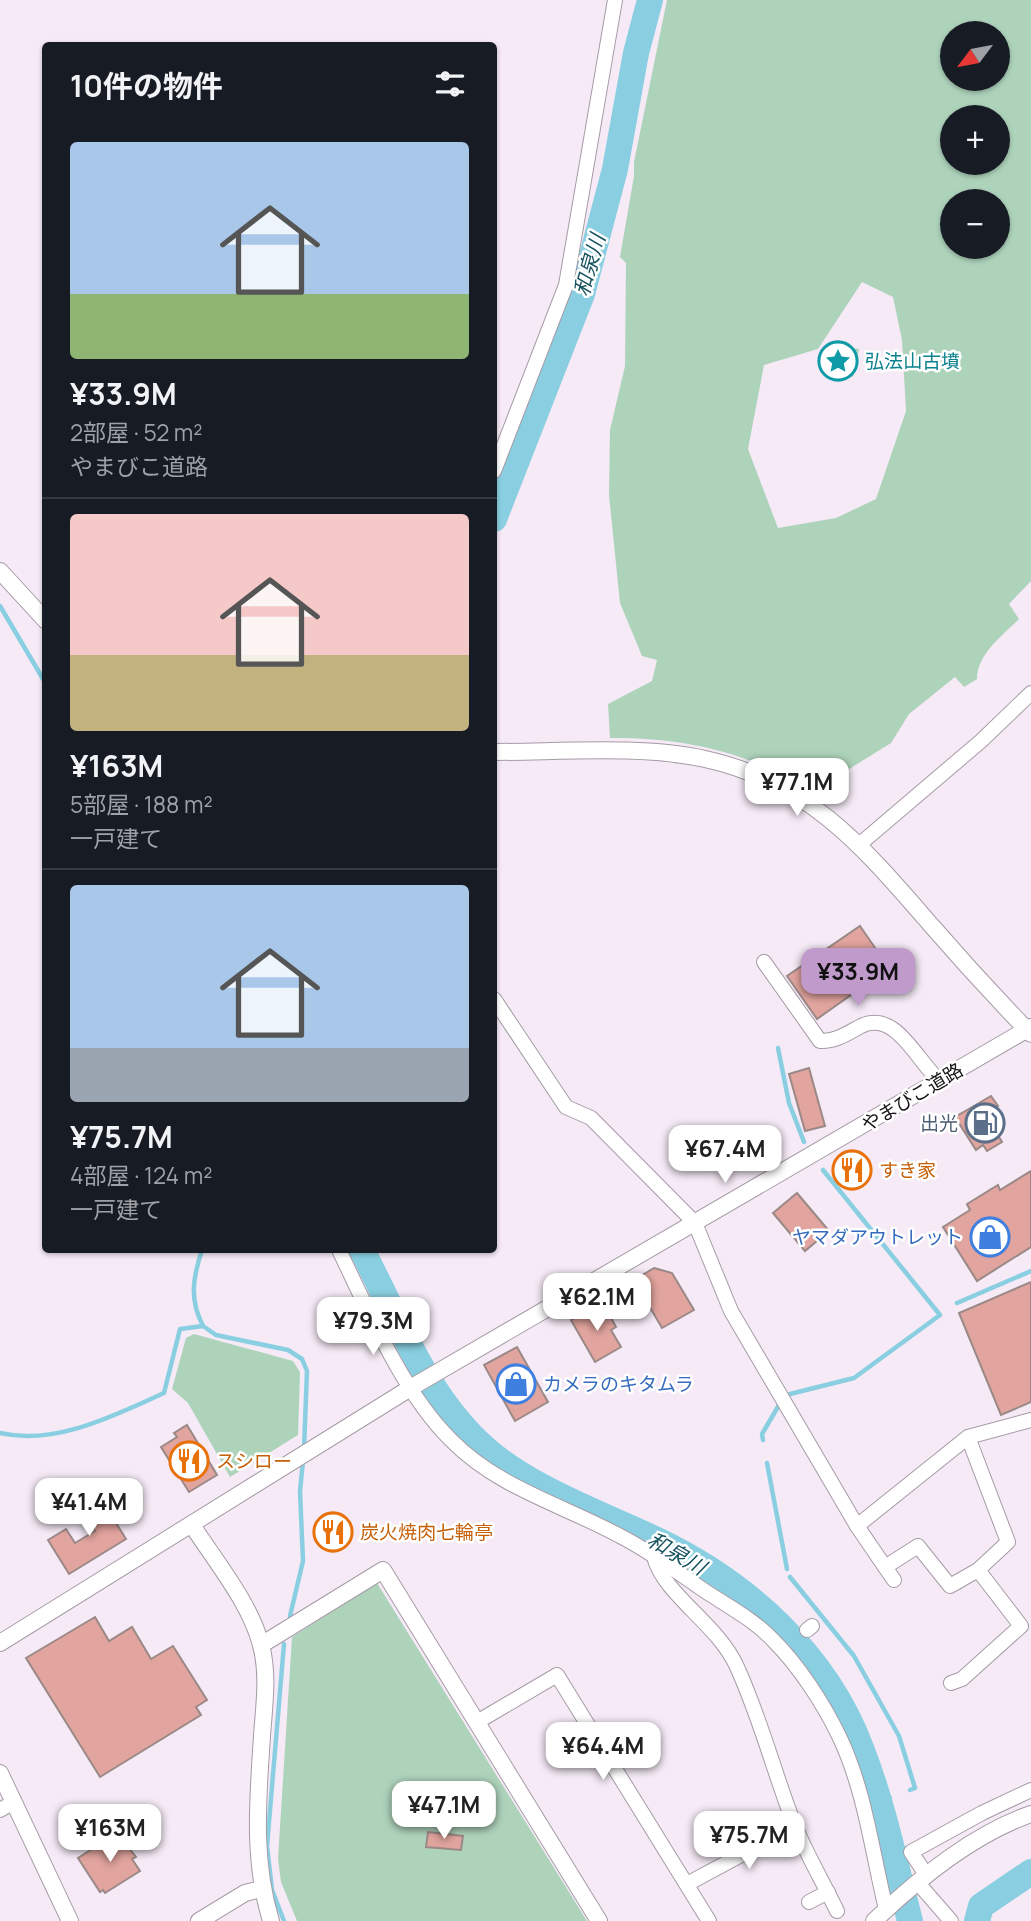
<!DOCTYPE html>
<html lang="ja">
<meta charset="utf-8">
<style>
body{margin:0;font-family:Manrope,"Noto Sans JP",sans-serif;background:#242831;color:#f1f3f6;height:100vh;display:flex;flex-direction:column;font-size:26px;white-space:nowrap}
*{box-sizing:border-box;margin:0}
p{font-size:23px;color:#9ea1a6}
.icon{flex:none;width:38px;height:38px;fill:none;stroke:currentColor;stroke-width:2;stroke-linecap:round;stroke-linejoin:round}
.map{position:relative;flex:1;overflow:hidden}
.sheet{position:absolute;left:42px;top:42px;width:455px;height:1211px;display:flex;flex-direction:column;background:#171b24;border-radius:7px;box-shadow:0 2px 5px #0004}
.sheet>*{flex:none}
.needle{width:46px;rotate:238deg}
.fabs{position:absolute;left:940px;top:21px;display:grid;gap:14px}
.fabs a{display:grid;place-items:center;width:70px;height:70px;border-radius:50%;background:#171b24;box-shadow:0 2px 5px #0004;font-size:35px}
.price{position:absolute;translate:-50% -60px;padding:0 16px;border-radius:14px;background:#fff;color:#222;font-size:23px;line-height:46px;filter:drop-shadow(0 2px 4px #0008)}
.price::after{content:'';position:absolute;left:50%;top:42px;width:21px;height:16px;margin-left:-10px;background:inherit;clip-path:polygon(0 0,100% 0,50% 100%)}
.price.on{background:#c19acc;color:#111}
ul{padding:0;list-style:none}
li{display:grid;align-content:center;gap:14px;height:371px;padding:0 28px}
li+li{border-top:2px solid #363941}
li span{display:grid;place-items:center;height:217px;border-radius:7px;color:#555}
li>.icon{margin-inline-start:auto}
span .icon{width:126px;height:126px;fill:#fffc;stroke-width:1}
li b{font-size:30px}
h2{display:flex;justify-content:space-between;align-items:center;height:84px;padding:0 28px;font-size:30px}
.map>svg:first-child{display:block}
</style>
<div class="map">
<svg width="1031" height="1921" viewBox="0 0 1031 1921">
<rect width="100%" height="100%" fill="#f5eaf6"/>
<g fill="#aed3bb" fill-rule="evenodd">
<path d="M 667,0 L 1031,0 L 1031,581 L 1009,604 L 1019,619 C 1002,636 977,654 977,679 L 964,687 L 955,677 L 909,714 L 891,743 L 825,784 L 810,786 C 738,752 691,738 610,738 L 608,704 L 652,681 L 657,660 L 642,656 L 620,603 L 609,495 L 610,430 L 625,366 L 626,263 L 620,257 L 634,176 L 634,162 ZM 952,33 L 998,33 L 998,79 L 952,79 ZM 952,117 L 998,117 L 998,163 L 952,163 ZM 998,201 L 998,247 L 952,247 L 952,201 ZM 862,282 L 893,297 L 902,340 L 906,411 L 876,499 L 836,518 L 778,528 L 748,449 L 764,365 L 818,349 Z"/>
<polygon points="831,344 859,349 853,377 826,372"/>
<polygon points="194,1334 293,1361 300,1372 298,1435 230,1477 188,1403 172,1389 186,1338"/>
<polygon points="377,1583 587,1921 297,1921 281,1882 278,1859 292,1637"/>
</g>
<g fill="none" stroke-linecap="round" stroke-linejoin="round">
<g stroke="#89cfe1" stroke-width="4.5">
<polyline points="0,606 46,684"/>
<polyline points="778,1048 789,1103 804,1142"/>
<path d="M 202,1250 C 193,1277 189,1299 203,1326"/>
<polyline points="957,1303 1031,1271"/>
<polyline points="790,1394 854,1378 940,1315 823,1170"/>
<path d="M 0,1433 C 55,1446 115,1415 164,1393 L 180,1329 L 203,1326 L 216,1335 L 288,1350 L 302,1359 L 307,1371 L 304,1449"/>
<polyline points="763,1440 762,1434 779,1405"/>
<polyline points="767,1463 787,1569"/>
<polyline points="790,1577 854,1656 899,1736 915,1788 910,1790"/>
<polyline points="290,1616 303,1561 300,1491 303,1461"/>
<polyline points="284,1644 267,1846 272,1890 284,1921"/>
<polyline points="879,1800 890,1798"/>
</g>
<g stroke="#89cfe1" stroke-width="26">
<polyline points="494,519 582,294 615,169 636,53 650,0"/>
<path d="M 362,1250 C 396,1315 424,1391 479,1443 C 525,1487 602,1514 659,1541 C 748,1584 826,1655 861,1748 C 883,1804 895,1863 910,1921"/>
<polyline points="977,1921 981,1906 1031,1872"/>
</g>
</g>
<g fill="#e2a49e" stroke="#9a8987" stroke-width="2">
<polygon points="860,926 891,971 880,979 878,976 817,1019 787,976"/>
<polygon points="809,1068 825,1126 805,1131 789,1074"/>
<polygon points="991,1096 998,1106 985,1114 1002,1142 987,1151 983,1145 976,1150 955,1117"/>
<polygon points="852,1152 869,1179 853,1188 836,1161"/>
<polygon points="1031,1171 1031,1247 977,1281 943,1227 970,1210 967,1204 998,1185 1000,1190"/>
<polygon points="797,1193 829,1231 805,1251 773,1213"/>
<polygon points="654,1268 672,1273 694,1310 662,1328 634,1280"/>
<polygon points="1031,1282 1031,1402 1001,1415 959,1313"/>
<polygon points="597,1305 605,1319 610,1316 616,1327 611,1330 621,1347 595,1362 571,1320"/>
<polygon points="517,1347 548,1402 515,1421 484,1365"/>
<polygon points="187,1425 217,1475 189,1492 161,1447 177,1437 174,1433"/>
<polygon points="100,1497 126,1539 69,1574 48,1540 66,1529 75,1543 95,1531 81,1509"/>
<polygon points="95,1617 109,1641 132,1627 151,1659 173,1646 207,1700 196,1707 201,1715 100,1777 26,1658"/>
<polygon points="428,1832 463,1836 461,1850 426,1847"/>
<polygon points="117,1833 136,1857 132,1859 140,1871 105,1893 103,1890 100,1892 78,1858"/>
</g>
<g fill="none" stroke-linecap="round" stroke-linejoin="round">
<g stroke="#a59ba6" stroke-width="16">
<g id="minor">
<polyline points="494,471 566,285 615,0"/>
<polyline points="860,844 981,741 1031,693"/>
<path d="M 764,962 L 820,1041 C 835,1042 848,1033 861,1026 C 896,1009 917,1062 940,1081"/>
<polyline points="494,999 566,1107 591,1118 695,1223 731,1311 857,1526 885,1567 918,1546 950,1586 978,1570 1008,1542 968,1437"/>
<path d="M 339,1250 C 368,1310 403,1393 451,1440 C 498,1488 563,1505 620,1536 C 650,1551 677,1572 705,1591 C 728,1606 754,1620 773,1640 C 799,1666 823,1703 839,1736 C 865,1790 872,1852 886,1909"/>
<polyline points="857,1526 968,1437 1031,1420"/>
<path d="M 654,1557 C 664,1595 718,1624 737,1667 C 760,1717 774,1772 794,1824 C 806,1853 823,1882 837,1911"/>
<polyline points="885,1567 894,1580"/>
<polyline points="807,1630 812,1626"/>
<polyline points="951,1683 962,1679 1021,1626 978,1570"/>
<polyline points="477,1722 557,1675 709,1921"/>
<polyline points="0,1810 14,1802"/>
<polyline points="927,1876 911,1852 982,1813 1031,1790"/>
<polyline points="918,1883 951,1921"/>
<polyline points="687,1884 795,1826"/>
<polyline points="809,1902 828,1892"/>
</g>
</g>
<g stroke="#a59ba6" stroke-width="18">
<g id="tertiary">
<polyline points="0,571 46,621"/>
<path d="M 494,752 C 560,752 641,745 705,759 C 810,782 864,848 931,925 C 963,962 997,999 1031,1034"/>
<path d="M 192,1525 C 216,1562 250,1603 261,1645 C 269,1675 264,1706 262,1736 C 258,1799 252,1859 271,1921"/>
<polyline points="0,1643 412,1387 1031,1027"/>
<polyline points="261,1645 383,1570 599,1921"/>
<polyline points="0,1773 70,1921"/>
<polyline points="199,1921 245,1893 261,1889"/>
<path d="M 874,1921 C 918,1879 973,1834 1031,1814"/>
</g>
</g>
<use href="#minor" stroke="#fff" stroke-width="14"/>
<use href="#tertiary" stroke="#fff" stroke-width="16"/>
</g>
<defs>
<g id="sight-ring" transform="scale(2.0125)"><circle r="9.5" fill="#fff" stroke="#0f9aa8" stroke-width="1.5"/><path d="M0-6L1.8-2.2L6-1.7L2.9 1.2L3.7 5.4L0 3.3L-3.7 5.4L-2.9 1.2L-6-1.7L-1.8-2.2Z" fill="#0f9aa8"/></g>
<g id="fuel-ring" transform="scale(2.0125)"><circle r="9.5" fill="#fff" stroke="#5c6f8a" stroke-width="1.5"/><path d="M-5.5-6h7V0h2V4h1.3V-2.5L3-4.5l.8-.8L6-3V5H2.5V1h-1V6h-7ZM-4.2-4.7v3.2H.2V-4.7Z" fill="#5c6f8a"/></g>
<g id="restaurant-ring" transform="scale(2.0125)"><circle r="9.5" fill="#fff" stroke="#e8710a" stroke-width="1.5"/><path d="M-5-6h1v4h1v-4h1v4h1v-4h1v5L-1.5 .5V6h-2V.5L-5-1ZM5-6V6H3V1.5H1.5Q1.5-4 5-6Z" fill="#e8710a"/></g>
<g id="shop-ring" transform="scale(2.0125)"><circle r="9.5" fill="#fff" stroke="#3f7fe0" stroke-width="1.5"/><path d="M-5-2.5h2.3a2.7 3.5 0 0 1 5.4 0H5L5.5 6h-11ZM-1.5-2.5h3a1.5 2.3 0 0 0-3 0Z" fill="#3f7fe0"/></g>
</defs>
<g fill-rule="evenodd">
<use href="#sight-ring" x="838" y="361"/>
<use href="#fuel-ring" x="985" y="1123"/>
<use href="#restaurant-ring" x="852" y="1170"/>
<use href="#shop-ring" x="990" y="1237"/>
<use href="#shop-ring" x="516" y="1384"/>
<use href="#restaurant-ring" x="189" y="1461"/>
<use href="#restaurant-ring" x="333" y="1532"/>
</g>
<g text-anchor="middle" dominant-baseline="central" stroke-width="5" stroke-linejoin="round" paint-order="stroke">
<g font-size="19" fill="#0d838f" stroke="#fff" text-anchor="start">
<text x="865" y="361">弘法山古墳</text>
</g>
<g font-size="19" fill="#161217" stroke="#fff">
<text transform="translate(912 1097) rotate(-31)">やまびこ道路</text>
</g>
<g font-size="19" fill="#4e5e75" stroke="#fff" text-anchor="end">
<text x="958" y="1123">出光</text>
</g>
<g font-size="19" fill="#c56008" stroke="#fff" text-anchor="start">
<text x="879" y="1170">すき家</text>
<text x="216" y="1461">スシロー</text>
<text x="360" y="1532">炭火焼肉七輪亭</text>
</g>
<g font-size="19" fill="#366cbe" stroke="#fff" text-anchor="end">
<text x="963" y="1237">ヤマダアウトレット</text>
<text x="543" y="1384" text-anchor="start">カメラのキタムラ</text>
</g>
<g font-size="21" font-style="italic" fill="#185360" stroke="#fff">
<text transform="translate(589 265) rotate(-74)">和泉川</text>
<text transform="translate(677 1553) rotate(30)">和泉川</text>
</g>
</g>
</svg>
<div class="fabs">
<a><svg class="needle" viewBox="-14 -14 28 28"><path d="M0-13l5 13h-10z" fill="#e53935"/><path d="M0 13l5-13h-10z" fill="#9ea1a6"/></svg></a>
<a>+</a>
<a>−</a>
</div>
<b class="price" style="left:797px;top:818px">¥77.1M</b>
<b class="price on" style="left:858px;top:1008px">¥33.9M</b>
<b class="price" style="left:725px;top:1185px">¥67.4M</b>
<b class="price" style="left:597px;top:1333px">¥62.1M</b>
<b class="price" style="left:373px;top:1357px">¥79.3M</b>
<b class="price" style="left:89px;top:1538px">¥41.4M</b>
<b class="price" style="left:603px;top:1782px">¥64.4M</b>
<b class="price" style="left:444px;top:1841px">¥47.1M</b>
<b class="price" style="left:110px;top:1864px">¥163M</b>
<b class="price" style="left:749px;top:1871px">¥75.7M</b>
<section class="sheet">
<h2>10件の物件<svg class="icon" aria-label="filters" viewBox="0 0 24 24"><path d="M4 7h16M4 17h16"/><circle cx="9" cy="7" r="2"/><circle cx="15" cy="17" r="2"/></svg></h2>
<ul>
<li><span style="background:linear-gradient(#a9c7e8 70%,#8fb573 0)"><svg class="icon" aria-label="home" viewBox="0 0 24 24"><path d="M3 11l9-7 9 7M6 9v11h12V9"/></svg></span><div><b>¥33.9M</b><p>2部屋 · 52 m²</p><p>やまびこ道路</p></div></li>
<li><span style="background:linear-gradient(#f6c9c9 65%,#c2b280 0)"><svg class="icon" aria-label="home" viewBox="0 0 24 24"><path d="M3 11l9-7 9 7M6 9v11h12V9"/></svg></span><div><b>¥163M</b><p>5部屋 · 188 m²</p><p>一戸建て</p></div></li>
<li><span style="background:linear-gradient(#a9c7e8 75%,#9aa5b1 0)"><svg class="icon" aria-label="home" viewBox="0 0 24 24"><path d="M3 11l9-7 9 7M6 9v11h12V9"/></svg></span><div><b>¥75.7M</b><p>4部屋 · 124 m²</p><p>一戸建て</p></div></li>
</ul>
</section>
</div>
